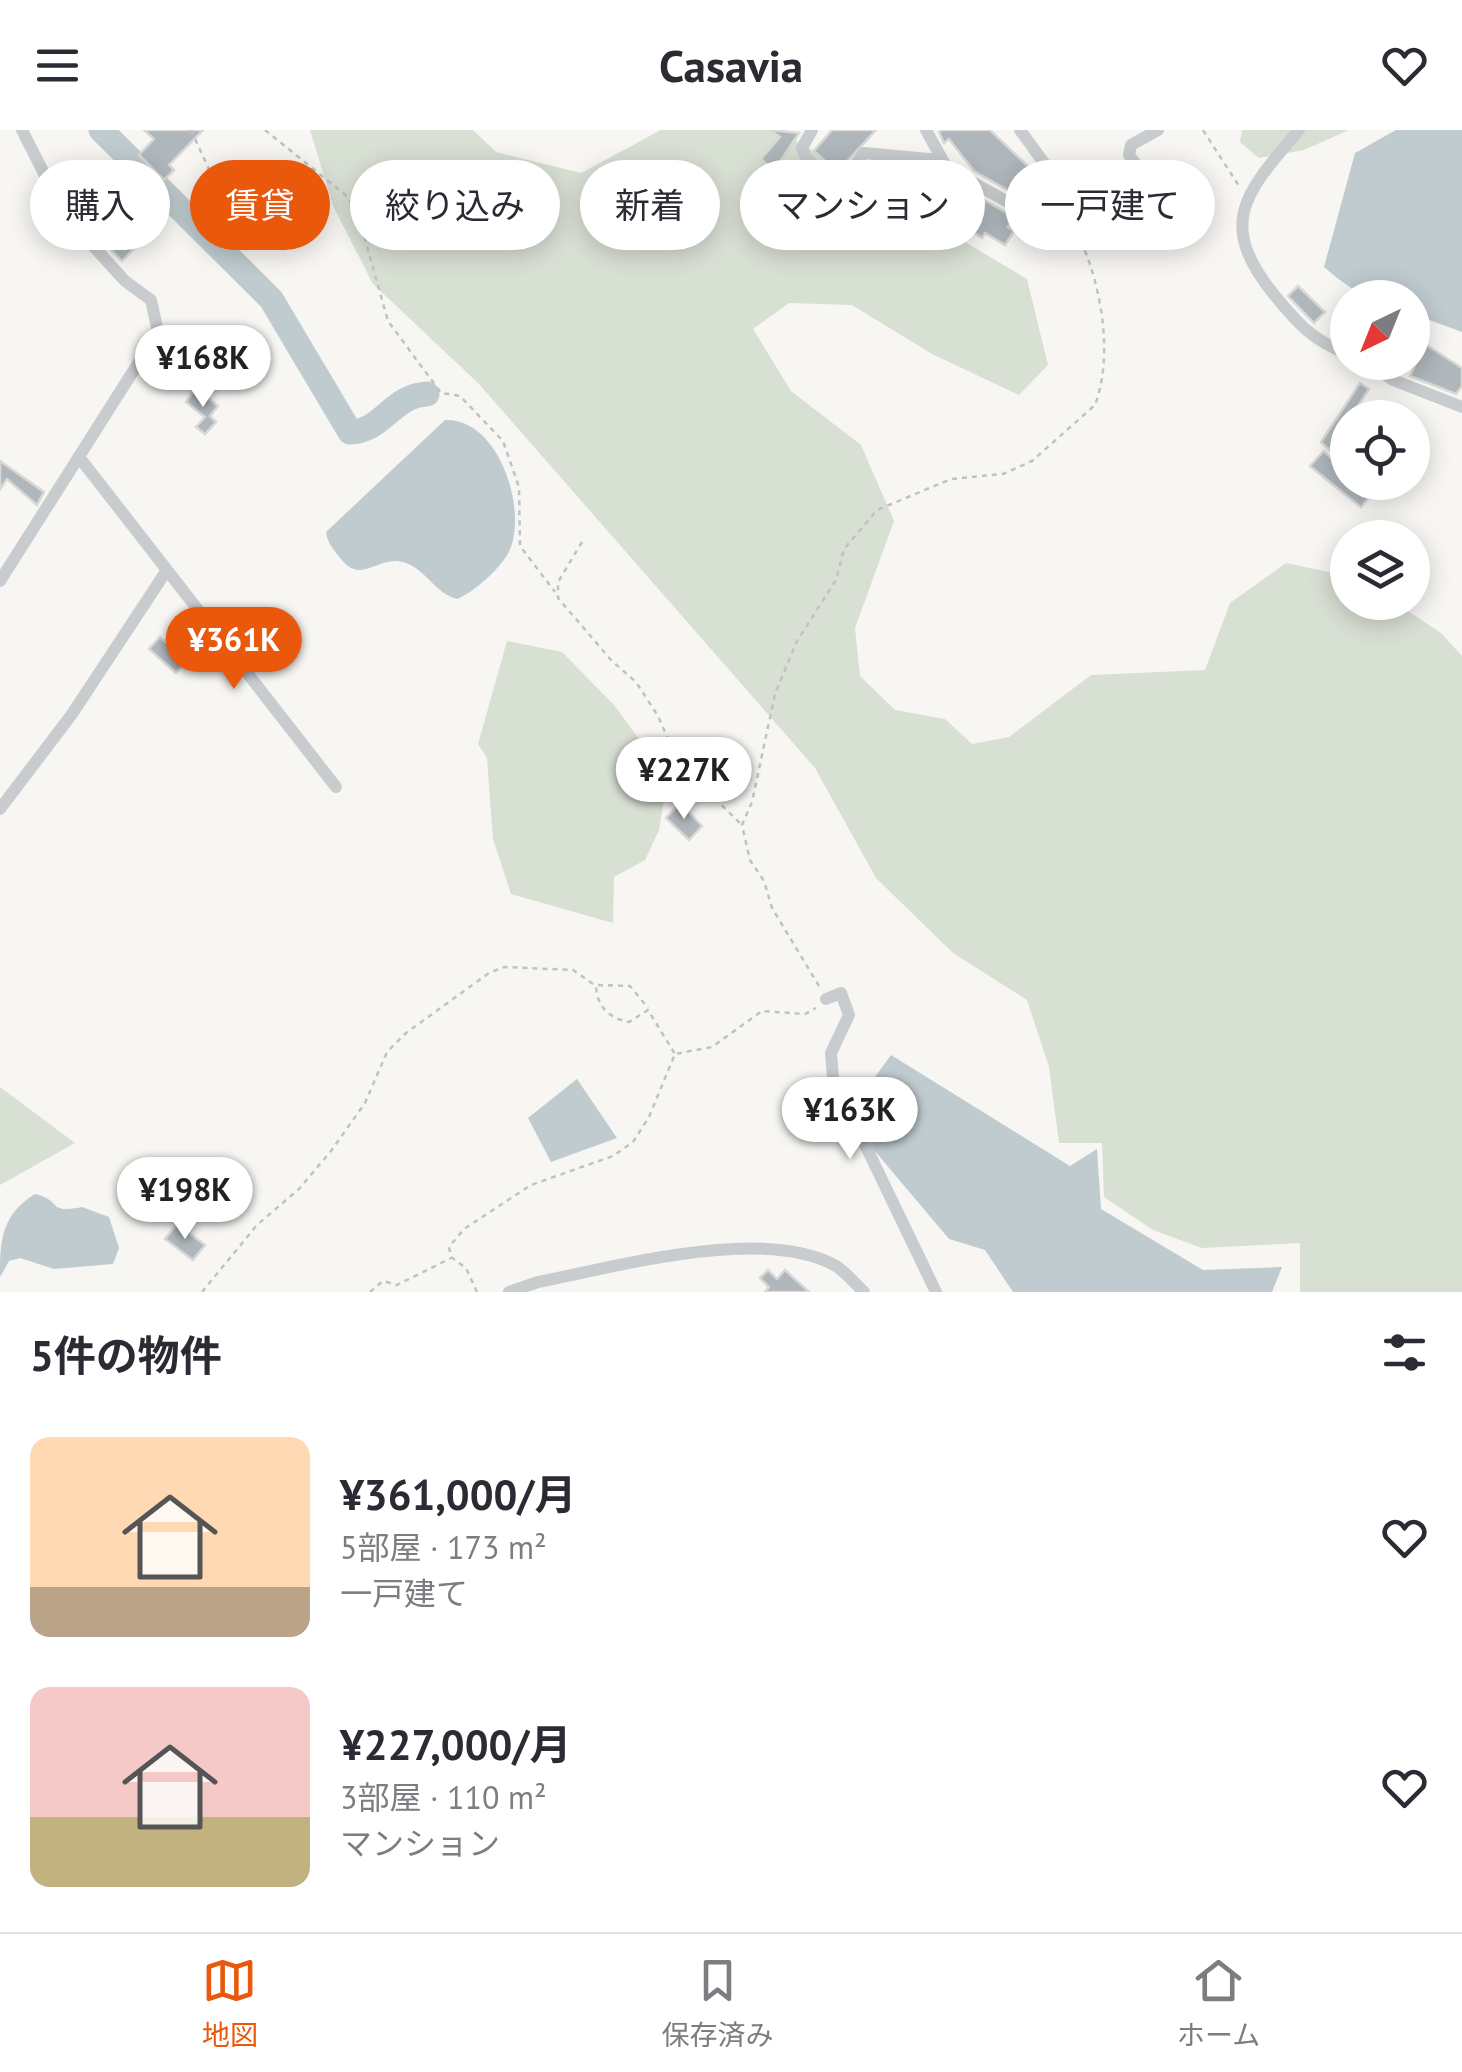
<!DOCTYPE html>
<html lang="ja">
<meta charset="utf-8">
<style>
body{margin:0;font-family:"PT Sans","Noto Sans JP",sans-serif;background:#f2f2f3;color:#2b2b33;height:100vh;display:flex;flex-direction:column;font-size:38px;white-space:nowrap}
*{box-sizing:border-box;margin:0}
p{font-size:32px;color:#7c7c81}
.icon{flex:none;width:55px;height:55px;fill:none;stroke:currentColor;stroke-width:2;stroke-linecap:round;stroke-linejoin:round}
.map{position:relative;height:1162px;overflow:hidden}
.details{display:flex;flex-direction:column;background:#fff;flex:1}
.details>*{flex:none}
.guide{position:absolute;left:30px;top:30px;width:1402px;height:90px;display:flex;gap:20px}
.needle{width:65px;rotate:223deg}
.tools{position:absolute;left:1330px;top:150px;display:grid;gap:20px}
.tools a{display:grid;place-items:center;width:100px;height:100px;border-radius:50%;background:#fff;box-shadow:0 5px 25px #0003;font-size:50px}
.price{position:absolute;translate:-50% -85px;padding:0 22px;border-radius:35px;background:#fff;color:#222;font-size:32px;line-height:65px;filter:drop-shadow(0 2px 5px #0008)}
.price::after{content:'';position:absolute;left:50%;top:60px;width:30px;height:22px;margin-left:-15px;background:inherit;clip-path:polygon(0 0,100% 0,50% 100%)}
.price.current{background:#ea580c;color:#fff}
ul{padding:0;list-style:none}
li{display:flex;align-items:center;gap:30px;height:250px;padding:0 30px}
li span{display:grid;place-items:center;flex:none;width:280px;height:200px;border-radius:20px;color:#555}
li>.icon{margin-inline-start:auto}
span .icon{width:120px;height:120px;fill:#fffc;stroke-width:1}
li b{font-size:42px}
h2{display:flex;justify-content:space-between;align-items:center;height:120px;padding:0 30px;font-size:42px}
.pill{padding:0 35px;border-radius:45px;background:#fff;box-shadow:0 5px 25px #0003;font-size:35px;line-height:90px}
.pill.current{background:#ea580c;color:#fff}
header{display:flex;justify-content:space-between;align-items:center;height:130px;padding:0 30px;background:#fff;font-size:45px;font-weight:700}
.menu{display:flex;justify-content:space-around;align-items:center;height:140px;border-top:2px solid #e1e1e2;background:#fff;font-size:28px;color:#7c7c81}
.menu a{display:grid;justify-items:center;gap:5px}
.menu .current{color:#ea580c}
.map>svg:first-child{display:block}
</style>
<header><svg class="icon" aria-label="menu" viewBox="0 0 24 24"><path d="M4 6h16M4 12h16M4 18h16"/></svg>Casavia<svg class="icon" aria-label="heart" viewBox="0 0 24 24"><path d="M12 20l-8-8c-3-5 5-10 8-4 3-6 11-1 8 4z"/></svg></header>
<div class="map">
<svg width="1462" height="1162" viewBox="0 0 1462 1162">
<rect width="100%" height="100%" fill="#f7f6f3"/>
<g fill="#d8dfd3">
<polygon points="310,0 473,0 496,22 581,43 661,0 778,0 1027,149 1048,235 1019,265 932,224 852,175 789,173 753,199 791,261 861,315 894,391 855,498 860,546 895,580 945,589 972,614 1009,607 1091,545 1205,540 1230,473 1286,433 1347,446 1348,472 1396,473 1441,503 1462,526 1462,1162 1300,1162 1300,1113 1202,1118 1153,1100 1104,1067 1102,1013 1059,1013 1049,937 1027,870 953,823 876,748 815,638 479,254 373,154 333,76"/>
<polygon points="1242,0 1349,0 1304,20 1259,28 1240,12"/>
<polygon points="507,511 562,522 614,575 642,613 665,664 659,700 645,730 614,747 613,793 511,764 493,709 487,628 478,614"/>
<polygon points="0,957 75,1013 0,1055"/>
</g>
<g fill="#bfcbcf">
<path d="M 1396,0 L 1462,0 L 1462,202 L 1413,184 L 1412,168 C 1367,168 1359,167 1324,137 L 1355,23 Z"/>
<path d="M 445,290 C 498,288 526,375 511,417 C 505,435 475,462 457,469 C 435,463 427,441 406,433 C 379,423 362,456 341,429 C 334,420 327,413 326,402 Z"/>
<polygon points="891,925 1070,1036 1097,1019 1101,1079 1203,1140 1282,1137 1272,1162 1013,1162 985,1120 949,1109 874,1020 864,993 864,962"/>
<polygon points="577,949 617,1008 551,1032 528,988"/>
<path d="M 35,1064 C 64,1071 46,1084 82,1077 L 109,1087 L 119,1118 L 113,1134 L 54,1139 L 20,1128 L 9,1131 L 0,1147 C 0,1111 1,1085 35,1064 Z"/>
</g>
<g fill="none" stroke-linecap="round" stroke-linejoin="round">
<path stroke="#bfcbcf" stroke-width="25" d="M 101,0 L 271,169 L 350,302 C 382,302 393,265 427,264"/>
</g>
<g fill="#afb7bc" stroke="#d8d8d5" stroke-width="2.5">
<polygon points="144,0 203,0 169,35 174,40 164,50 139,25 154,9"/>
<polygon points="770,0 799,3 774,41 761,29 780,7"/>
<polygon points="832,0 876,0 837,42 814,21"/>
<polygon points="942,0 990,0 1034,42 1023,69 974,41 949,9 944,13 939,2"/>
<polygon points="1058,38 1085,48 1099,62 1077,92 1044,80"/>
<polygon points="793,46 832,83 824,92 785,54"/>
<polygon points="915,51 944,70 948,64 965,77 975,65 1014,87 1008,97 1014,101 1005,115 985,103 982,108 932,75 927,82 913,72 918,64 910,58"/>
<polygon points="135,82 153,99 122,131 112,121 135,98 127,90"/>
<polygon points="1298,156 1325,182 1314,193 1288,166"/>
<polygon points="1425,214 1462,238 1462,256 1456,264 1410,246"/>
<polygon points="1360,253 1369,259 1329,320 1321,312"/>
<polygon points="196,258 218,276 210,286 216,292 205,304 196,297 205,287 186,272"/>
<polygon points="1324,321 1348,346 1348,352 1361,359 1365,352 1382,352 1361,377 1310,336"/>
<polygon points="0,331 44,362 37,375 7,349 0,359"/>
<polygon points="160,507 187,531 176,543 149,519"/>
<polygon points="680,673 702,696 689,710 666,688"/>
<polygon points="177,1094 205,1115 193,1130 165,1109"/>
<polygon points="768,1140 777,1149 785,1140 809,1162 765,1162 769,1157 760,1148"/>
</g>
<g fill="none" stroke-linecap="round" stroke-linejoin="round">
<g stroke="#bfc2c4" stroke-width="2.5" stroke-dasharray="5 5" stroke-linecap="butt">
<polyline points="191,0 217,57"/>
<polyline points="265,0 348,67 361,95 388,191 441,263 460,266 503,311 519,357 520,416 555,462"/>
<polyline points="1203,0 1239,56"/>
<polyline points="582,412 558,452 558,468 611,530 636,552 658,586 679,634 741,694"/>
<polyline points="598,855 630,856 648,878"/>
<path d="M 819,856 L 772,778 L 764,751 L 750,730 L 742,695 L 752,672 L 775,564 L 797,511 L 836,450 L 844,419 L 877,380 L 951,349 L 1003,344 L 1032,331 L 1095,275 C 1113,227 1102,161 1083,116"/>
<path d="M 202,1162 L 257,1095 L 299,1059 L 331,1021 L 365,973 L 387,922 L 406,903 L 489,843 L 504,837 L 573,840 L 596,856 C 597,877 609,888 629,892 L 648,880 L 675,924"/>
<polyline points="370,1162 383,1151 397,1155 451,1128"/>
<polyline points="477,1162 466,1138 451,1127 449,1117 464,1099 531,1055 613,1026 633,1012 649,987 675,924 712,917 762,881 805,884 816,878"/>
</g>
<g stroke="#c9cccf" stroke-width="12">
<polyline points="812,0 802,18 806,28 839,56 864,23 939,30"/>
<polyline points="926,0 947,38 1042,91 1079,105 1135,33 1129,25 1131,15 1158,0"/>
<polyline points="1020,0 1047,37 1030,84"/>
<path d="M 1299,0 C 1244,64 1216,94 1276,167 C 1299,195 1314,211 1348,224"/>
<polyline points="1366,232 1393,250 1462,277"/>
<polyline points="79,327 336,657"/>
<polyline points="0,451 158,202 151,170 125,151 65,85 22,0"/>
<polyline points="0,679 72,584 165,443"/>
<polyline points="826,869 841,863 849,885 831,923 833,948 936,1162"/>
<path d="M 509,1162 L 538,1152 C 616,1137 763,1095 836,1136 C 846,1142 855,1154 864,1162"/>
</g>
</g>
</svg>
<div class="tools">
<a><svg class="needle" viewBox="-14 -14 28 28"><path d="M0-13l5 13h-10z" fill="#e53935"/><path d="M0 13l5-13h-10z" fill="#7c7c81"/></svg></a>
<a><svg class="icon" aria-label="locate" viewBox="0 0 24 24"><circle cx="12" cy="12" r="6"/><path d="M12 2v4M12 18v4M2 12h4M18 12h4"/></svg></a>
<a><svg class="icon" aria-label="layers" viewBox="0 0 24 24"><path d="M12 4l9 5-9 5-9-5zM3 14l9 5 9-5"/></svg></a>
</div>
<b class="price" style="left:203px;top:280px">¥168K</b>
<b class="price current" style="left:234px;top:562px">¥361K</b>
<b class="price" style="left:684px;top:692px">¥227K</b>
<b class="price" style="left:850px;top:1032px">¥163K</b>
<b class="price" style="left:185px;top:1112px">¥198K</b>
<div class="guide">
<a class="pill">購入</a>
<a class="pill current">賃貸</a>
<a class="pill">絞り込み</a>
<a class="pill">新着</a>
<a class="pill">マンション</a>
<a class="pill">一戸建て</a>
</div>
</div>
<section class="details">
<h2>5件の物件<svg class="icon" aria-label="filters" viewBox="0 0 24 24"><path d="M4 7h16M4 17h16"/><circle cx="9" cy="7" r="2"/><circle cx="15" cy="17" r="2"/></svg></h2>
<ul>
<li><span style="background:linear-gradient(#ffd9b3 75%,#b9a48a 0)"><svg class="icon" aria-label="home" viewBox="0 0 24 24"><path d="M3 11l9-7 9 7M6 9v11h12V9"/></svg></span><div><b>¥361,000/月</b><p>5部屋 · 173 m²</p><p>一戸建て</p></div><svg class="icon" aria-label="heart" viewBox="0 0 24 24"><path d="M12 20l-8-8c-3-5 5-10 8-4 3-6 11-1 8 4z"/></svg></li>
<li><span style="background:linear-gradient(#f6c9c9 65%,#c2b280 0)"><svg class="icon" aria-label="home" viewBox="0 0 24 24"><path d="M3 11l9-7 9 7M6 9v11h12V9"/></svg></span><div><b>¥227,000/月</b><p>3部屋 · 110 m²</p><p>マンション</p></div><svg class="icon" aria-label="heart" viewBox="0 0 24 24"><path d="M12 20l-8-8c-3-5 5-10 8-4 3-6 11-1 8 4z"/></svg></li>
</ul>
</section>
<nav class="menu">
<a class="current"><svg class="icon" aria-label="map" viewBox="0 0 24 24"><path d="M3 6l6-2 6 2 6-2v14l-6 2-6-2-6 2zM9 4v14M15 6v14"/></svg>地図</a>
<a><svg class="icon" aria-label="saved" viewBox="0 0 24 24"><path d="M7 4h10v16l-5-4-5 4z"/></svg>保存済み</a>
<a><svg class="icon" aria-label="home" viewBox="0 0 24 24"><path d="M3 11l9-7 9 7M6 9v11h12V9"/></svg>ホーム</a>
</nav>
